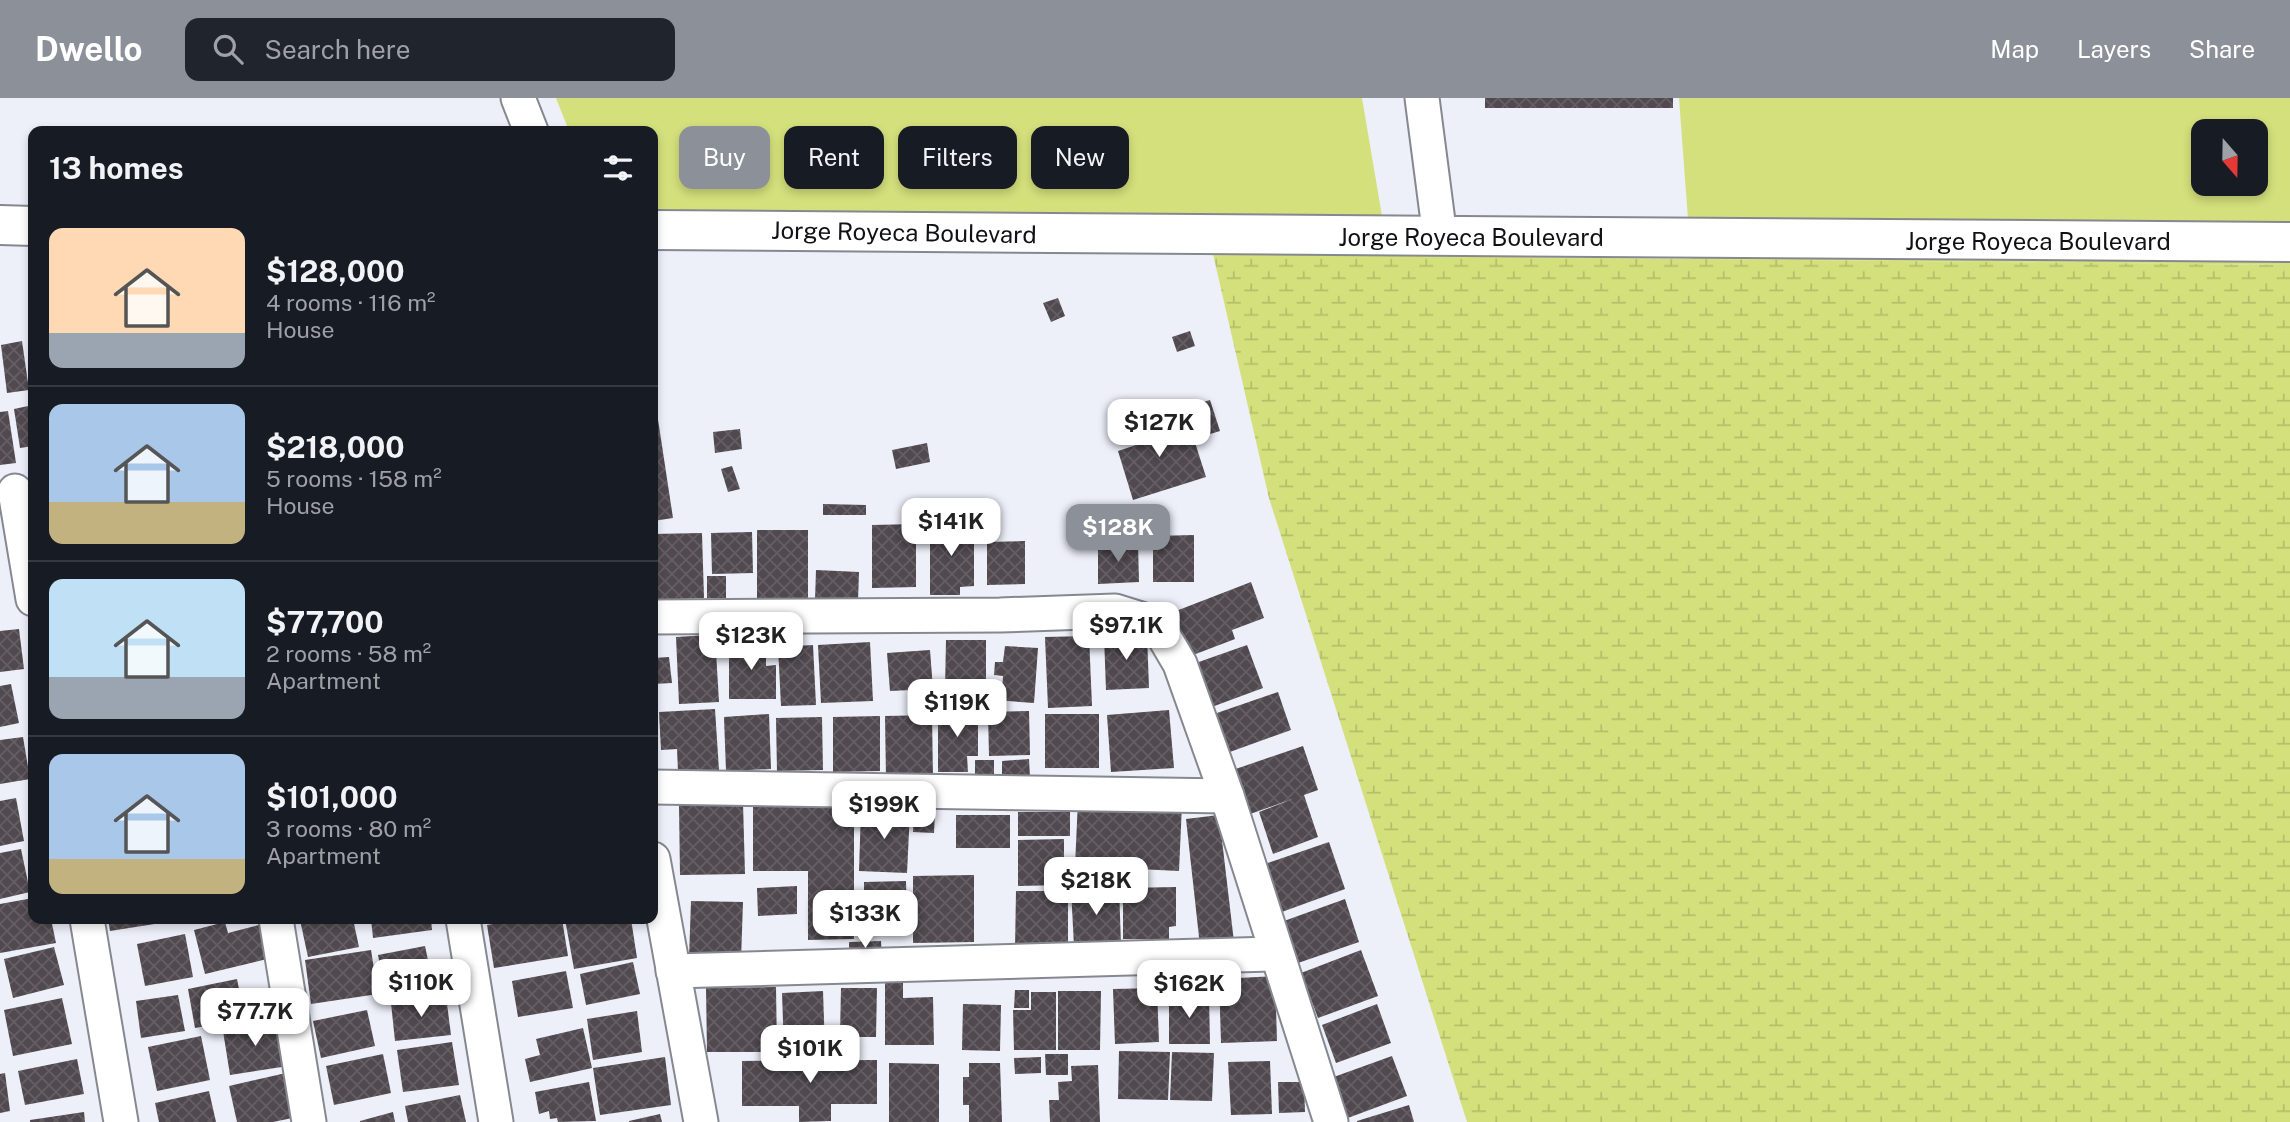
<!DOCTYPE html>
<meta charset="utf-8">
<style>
body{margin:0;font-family:"Public Sans",sans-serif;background:#20242c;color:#f1f3f6;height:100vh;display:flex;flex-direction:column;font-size:26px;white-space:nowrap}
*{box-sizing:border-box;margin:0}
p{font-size:23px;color:#9ea1a6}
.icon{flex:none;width:38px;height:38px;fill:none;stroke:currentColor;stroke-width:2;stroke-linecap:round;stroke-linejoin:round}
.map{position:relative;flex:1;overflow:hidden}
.panel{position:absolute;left:28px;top:28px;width:630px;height:798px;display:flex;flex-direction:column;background:#171b24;border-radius:14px;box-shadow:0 4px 10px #0003}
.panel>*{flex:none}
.banner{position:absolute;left:679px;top:28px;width:665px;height:63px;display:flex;gap:14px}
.needle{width:46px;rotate:160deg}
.fabs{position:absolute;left:2191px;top:21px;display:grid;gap:14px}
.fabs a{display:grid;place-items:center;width:77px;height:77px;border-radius:14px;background:#171b24;box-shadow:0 4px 10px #0003;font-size:35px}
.price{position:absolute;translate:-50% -60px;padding:0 16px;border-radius:14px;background:#fff;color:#222;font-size:23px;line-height:46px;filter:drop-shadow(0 2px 4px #0008)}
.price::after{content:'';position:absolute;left:50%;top:42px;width:21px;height:16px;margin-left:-10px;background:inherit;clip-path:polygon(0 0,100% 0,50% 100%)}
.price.current{background:#8c9099;color:#fff}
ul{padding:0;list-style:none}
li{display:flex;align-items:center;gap:21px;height:175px;padding:0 21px}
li+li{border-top:2px solid #363941}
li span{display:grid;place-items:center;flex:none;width:196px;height:140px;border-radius:14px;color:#555}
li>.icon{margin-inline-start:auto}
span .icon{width:84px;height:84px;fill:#fffc;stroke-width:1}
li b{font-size:30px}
h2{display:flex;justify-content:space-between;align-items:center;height:84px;padding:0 21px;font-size:30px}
.chip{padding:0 24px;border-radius:14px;background:#171b24;box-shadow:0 4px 10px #0003;font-size:24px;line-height:63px}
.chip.current{background:#8c9099;color:#fff}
header{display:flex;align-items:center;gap:42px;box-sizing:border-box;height:98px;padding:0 35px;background:#8c9099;color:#fff}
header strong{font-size:33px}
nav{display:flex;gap:38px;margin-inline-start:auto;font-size:24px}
.search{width:490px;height:63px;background:#20242c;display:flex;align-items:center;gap:18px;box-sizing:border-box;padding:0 24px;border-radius:14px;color:#9ea1a6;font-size:26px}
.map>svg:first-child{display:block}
</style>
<header>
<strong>Dwello</strong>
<div class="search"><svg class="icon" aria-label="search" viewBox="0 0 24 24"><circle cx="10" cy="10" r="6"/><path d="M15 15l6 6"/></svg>Search here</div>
<nav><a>Map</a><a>Layers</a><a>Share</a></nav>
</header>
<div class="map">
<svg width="2290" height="1024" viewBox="0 0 2290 1024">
<defs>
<pattern id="wetland-marsh" width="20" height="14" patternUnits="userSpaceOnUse" patternTransform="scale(1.75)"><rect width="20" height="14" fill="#d4e07c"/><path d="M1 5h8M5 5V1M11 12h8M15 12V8" fill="none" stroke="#b5bf6a"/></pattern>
<pattern id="building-cross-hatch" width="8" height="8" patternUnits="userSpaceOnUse" patternTransform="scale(1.75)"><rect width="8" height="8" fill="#50494f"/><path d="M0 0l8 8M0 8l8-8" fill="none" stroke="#655f64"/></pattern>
</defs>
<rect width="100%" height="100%" fill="#edeff9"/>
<g fill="#d4e07c" fill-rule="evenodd">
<polygon points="556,0 1362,0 1383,124 653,112 653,33 569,33"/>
<path d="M 1679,0 L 2290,0 L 2290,167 L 1691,161 ZM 2203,33 L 2256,33 L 2256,86 L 2203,86 Z"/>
</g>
<polygon fill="url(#wetland-marsh)" points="1213,156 2290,167 2290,1024 1467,1024 1269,400"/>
<g fill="url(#building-cross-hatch)">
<rect x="1485" y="0" width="188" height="10"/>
<polygon points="1058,200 1065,218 1051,224 1043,205"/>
<polygon points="1190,233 1195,248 1177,254 1172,239"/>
<polygon points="22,243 29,292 7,295 1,247"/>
<polygon points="1210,302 1220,333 1197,340 1186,309"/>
<polygon points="33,307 33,348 20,350 14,311"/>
<polygon points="8,313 16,365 0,367 0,314"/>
<polygon points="653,315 657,315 673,420 653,423"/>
<polygon points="1162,315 1169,342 1192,335 1206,379 1133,402 1118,353 1136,347 1128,325"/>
<polygon points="740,331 742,351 715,355 713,334"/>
<polygon points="927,345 930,364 896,371 892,352"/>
<polygon points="732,368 740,391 728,394 721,371"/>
<polygon points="823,406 866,407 866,417 823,417"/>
<polygon points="916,426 916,489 872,490 872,427"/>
<polygon points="930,426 974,426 974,488 960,489 960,497 930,497"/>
<rect x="757" y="432" width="51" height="71"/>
<polygon points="752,434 753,475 712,476 711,435"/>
<polygon points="702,435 704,500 653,502 653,436"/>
<polygon points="1194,437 1194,484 1153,484 1153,438"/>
<polygon points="1025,443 1025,486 987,487 987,444"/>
<polygon points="1138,445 1139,484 1098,486 1098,447"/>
<polygon points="816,472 859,474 858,504 815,502"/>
<rect x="707" y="478" width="19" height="22"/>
<polygon points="1251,484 1264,520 1232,532 1235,541 1180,562 1163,518"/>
<polygon points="19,531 24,571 0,574 0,533"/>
<polygon points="709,537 715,537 719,604 679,606 676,539"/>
<polygon points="1147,537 1149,590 1106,592 1104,538"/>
<polygon points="1089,538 1092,608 1048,610 1045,539"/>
<polygon points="946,542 986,542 986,591 945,591"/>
<polygon points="729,544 766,545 766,568 776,567 776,601 729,601"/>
<polygon points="870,544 873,603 821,605 818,547"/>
<polygon points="813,547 816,607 781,608 778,549"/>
<polygon points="1247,547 1263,590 1209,610 1193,566"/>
<polygon points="1005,548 1038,550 1034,605 994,602 996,593 1002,593 1003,578 994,577 995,564 1003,564"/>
<polygon points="930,552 933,591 890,593 887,555"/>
<polygon points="669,559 672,585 653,586 653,560"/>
<polygon points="11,586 19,625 0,629 0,588"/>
<polygon points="1278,594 1291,632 1227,655 1214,616"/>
<polygon points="715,611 719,672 678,674 677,651 661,652 659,614"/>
<polygon points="938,612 978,612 978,658 967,658 968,674 938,674"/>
<polygon points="1169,612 1174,670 1111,674 1107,617"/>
<polygon points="1029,613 1030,657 989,658 988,614"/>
<polygon points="769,616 771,671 726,673 724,619"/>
<rect x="1045" y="616" width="54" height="54"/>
<polygon points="932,617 933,679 886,680 885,618"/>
<polygon points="880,618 880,673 833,674 833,619"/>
<polygon points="822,619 823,672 777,673 776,620"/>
<polygon points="23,639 30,681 0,686 0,642"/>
<polygon points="1303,648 1318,692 1304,697 1318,739 1273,756 1259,714 1295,700 1236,721 1221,676"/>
<polygon points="1029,661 1030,679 1002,681 1002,663"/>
<polygon points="975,662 994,662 994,685 975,684"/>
<polygon points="16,700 24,743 0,748 0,703"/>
<polygon points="1078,702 1182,706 1179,773 1075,768"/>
<polygon points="854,704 854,841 808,842 808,773 753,773 753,705"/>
<polygon points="743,705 745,776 680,777 679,707"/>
<polygon points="861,712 910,713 907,775 859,773"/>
<polygon points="914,713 935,714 934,735 913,734"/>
<rect x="1018" y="714" width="52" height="24"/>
<rect x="956" y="717" width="54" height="33"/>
<polygon points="1219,717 1234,844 1200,848 1186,721"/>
<polygon points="1064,741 1064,787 1018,788 1018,742"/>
<polygon points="1329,744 1345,791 1279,815 1262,767"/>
<polygon points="21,751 30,794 0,801 0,755"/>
<polygon points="974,777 974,844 913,845 913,778"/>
<polygon points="906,783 907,827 864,827 864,784"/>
<polygon points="797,788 797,816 758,818 757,790"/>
<polygon points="1119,789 1121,847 1074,848 1071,791"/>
<polygon points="1176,789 1176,828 1169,829 1169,841 1123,841 1123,790"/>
<polygon points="1016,793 1068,793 1068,852 1015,851"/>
<polygon points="33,800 33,821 51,821 56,845 0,855 0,806"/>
<polygon points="1345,801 1359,844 1298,865 1284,823"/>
<polygon points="691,803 743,804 741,862 689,860"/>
<polygon points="108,821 161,821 161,825 110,833"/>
<polygon points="353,821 359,849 308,859 300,822"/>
<polygon points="371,821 431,821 432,832 373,840"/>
<polygon points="519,821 562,821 568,858 494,870 487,827"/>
<polygon points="565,821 631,821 637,860 574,871"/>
<polygon points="225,824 228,835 259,827 267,861 205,876 194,832"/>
<polygon points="185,836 193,879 145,888 137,846"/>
<polygon points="881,843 882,859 849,860 849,844"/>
<polygon points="425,848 433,886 386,896 378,857"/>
<polygon points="54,849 64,887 13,900 4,861"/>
<polygon points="371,852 378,896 311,906 305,862"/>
<polygon points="1361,852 1378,898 1318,920 1301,875"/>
<polygon points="633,864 640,896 586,907 580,876"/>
<polygon points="566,873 573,910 518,919 512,883"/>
<polygon points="1275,878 1277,943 1221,945 1219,881"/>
<polygon points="885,880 903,880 903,900 933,899 934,947 885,947"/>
<polygon points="237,881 245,921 195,930 188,891"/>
<polygon points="776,889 777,954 707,954 706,890"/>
<polygon points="841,890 877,890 876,939 840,939"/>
<polygon points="1157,890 1159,944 1115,946 1113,891"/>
<polygon points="1015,892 1029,892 1029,910 1014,910"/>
<polygon points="823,893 825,951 784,952 782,895"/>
<polygon points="1058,893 1101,893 1100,952 1058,952"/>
<polygon points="1031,894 1056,894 1056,952 1014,952 1013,912 1031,912"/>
<polygon points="178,897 185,933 141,940 136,903"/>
<polygon points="446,898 451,937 395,943 391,905"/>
<polygon points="1169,898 1209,898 1210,946 1169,946"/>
<polygon points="62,900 72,946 13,958 4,912"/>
<polygon points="963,906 1001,907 1000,953 962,952"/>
<polygon points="1377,906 1391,945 1336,965 1322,927"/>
<polygon points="367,912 375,948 321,960 313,923"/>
<polygon points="637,913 642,954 593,962 587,921"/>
<polygon points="281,924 288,968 230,977 223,933"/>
<polygon points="583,930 592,970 530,984 525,961 540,957 536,941"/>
<polygon points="201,938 210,982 157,993 148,949"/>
<polygon points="452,944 459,987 403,994 397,952"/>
<polygon points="1119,953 1170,954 1168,1002 1118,1001"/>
<polygon points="1172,954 1214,955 1212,1003 1170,1002"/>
<polygon points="383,956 391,995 334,1007 326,968"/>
<polygon points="1045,956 1068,956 1068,977 1046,977"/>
<polygon points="1392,958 1407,998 1345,1021 1331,980"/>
<polygon points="665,959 671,1007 600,1017 593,970"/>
<polygon points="1041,959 1041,975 1015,976 1014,960"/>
<polygon points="77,961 84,996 25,1007 18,973"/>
<polygon points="877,962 877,1006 831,1006 831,1023 799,1024 799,1008 742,1008 742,963"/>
<polygon points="1270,963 1272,1016 1231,1017 1228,964"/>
<polygon points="889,965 939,966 939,1024 889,1024"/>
<polygon points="969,965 1000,965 1002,1024 969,1024 969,1007 963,1007 963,979 969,979"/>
<polygon points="1098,967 1100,1024 1050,1024 1049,1002 1059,1002 1058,984 1072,983 1071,968"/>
<polygon points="5,975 10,1013 0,1015 0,976"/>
<polygon points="286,975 297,1019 273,1024 237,1024 229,988"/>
<polygon points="589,984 596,1023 558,1024 557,1020 550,1021 549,1013 539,1016 535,994"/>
<polygon points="1278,984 1304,984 1305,1014 1279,1015"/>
<polygon points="209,993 216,1024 159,1024 155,1005"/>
<polygon points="460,997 466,1024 408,1024 405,1008"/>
<polygon points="1409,1007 1414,1024 1357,1024 1357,1023"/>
<polygon points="84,1014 85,1024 30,1024 30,1022"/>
<polygon points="393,1014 395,1024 360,1024 360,1023"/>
<polygon points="660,1016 662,1024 629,1024 629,1023"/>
</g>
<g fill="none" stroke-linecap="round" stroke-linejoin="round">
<g stroke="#868890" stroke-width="37">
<g id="minor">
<polyline points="518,0 531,33"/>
<polyline points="1422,0 1440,139"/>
<polyline points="15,393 33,501"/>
<polyline points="653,519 1000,517 1115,513 1144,522 1163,537 1180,566 1227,698 1331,1024"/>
<polyline points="653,689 1227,698"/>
<polyline points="653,761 701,1024"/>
<polyline points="87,821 121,1024"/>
<polyline points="276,821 309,1024"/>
<polyline points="463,821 496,1024"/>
<polyline points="673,873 1276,856"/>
</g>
</g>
<g stroke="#868890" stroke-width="42">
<g id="tertiary">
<polyline points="0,127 33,128"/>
<polyline points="653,132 2290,144"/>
</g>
</g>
<use href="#minor" stroke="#fff" stroke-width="33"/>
<use href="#tertiary" stroke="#fff" stroke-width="38"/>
</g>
<g text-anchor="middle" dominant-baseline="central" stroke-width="7" stroke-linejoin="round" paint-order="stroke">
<g font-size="24" fill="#101114" stroke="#fff">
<text transform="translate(904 134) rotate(1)">Jorge Royeca Boulevard</text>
<text x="1471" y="139">Jorge Royeca Boulevard</text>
<text x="2038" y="143">Jorge Royeca Boulevard</text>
</g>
</g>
</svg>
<div class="fabs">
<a><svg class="needle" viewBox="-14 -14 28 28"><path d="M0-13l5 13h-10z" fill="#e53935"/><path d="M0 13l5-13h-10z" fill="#9ea1a6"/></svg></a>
</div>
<b class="price" style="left:1159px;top:361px">$127K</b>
<b class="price" style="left:951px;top:460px">$141K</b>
<b class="price current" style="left:1118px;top:466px">$128K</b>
<b class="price" style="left:1126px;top:564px">$97.1K</b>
<b class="price" style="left:751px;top:574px">$123K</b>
<b class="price" style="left:957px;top:641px">$119K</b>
<b class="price" style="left:884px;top:743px">$199K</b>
<b class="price" style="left:1096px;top:819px">$218K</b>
<b class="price" style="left:865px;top:852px">$133K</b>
<b class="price" style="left:421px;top:921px">$110K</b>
<b class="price" style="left:1189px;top:922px">$162K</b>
<b class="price" style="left:255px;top:950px">$77.7K</b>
<b class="price" style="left:810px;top:987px">$101K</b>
<div class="banner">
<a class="chip current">Buy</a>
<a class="chip">Rent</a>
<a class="chip">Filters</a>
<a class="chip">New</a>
</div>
<section class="panel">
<h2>13 homes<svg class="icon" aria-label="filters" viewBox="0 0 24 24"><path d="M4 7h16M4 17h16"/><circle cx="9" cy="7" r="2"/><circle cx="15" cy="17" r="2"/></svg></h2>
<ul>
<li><span style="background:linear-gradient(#ffd9b3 75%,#9aa5b1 0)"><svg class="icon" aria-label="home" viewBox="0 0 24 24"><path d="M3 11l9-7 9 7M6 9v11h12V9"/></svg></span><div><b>$128,000</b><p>4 rooms · 116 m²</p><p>House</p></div></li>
<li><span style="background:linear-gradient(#a9c7e8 70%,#c2b280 0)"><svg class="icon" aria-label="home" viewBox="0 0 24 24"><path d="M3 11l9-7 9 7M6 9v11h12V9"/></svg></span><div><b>$218,000</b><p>5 rooms · 158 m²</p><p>House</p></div></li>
<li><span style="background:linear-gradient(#bfe0f5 70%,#9aa5b1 0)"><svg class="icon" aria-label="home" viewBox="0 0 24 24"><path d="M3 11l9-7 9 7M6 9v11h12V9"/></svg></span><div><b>$77,700</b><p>2 rooms · 58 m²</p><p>Apartment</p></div></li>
<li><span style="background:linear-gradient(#a9c7e8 75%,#c2b280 0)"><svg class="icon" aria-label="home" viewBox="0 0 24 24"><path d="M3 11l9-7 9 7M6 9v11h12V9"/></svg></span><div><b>$101,000</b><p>3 rooms · 80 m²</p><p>Apartment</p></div></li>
</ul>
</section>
</div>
